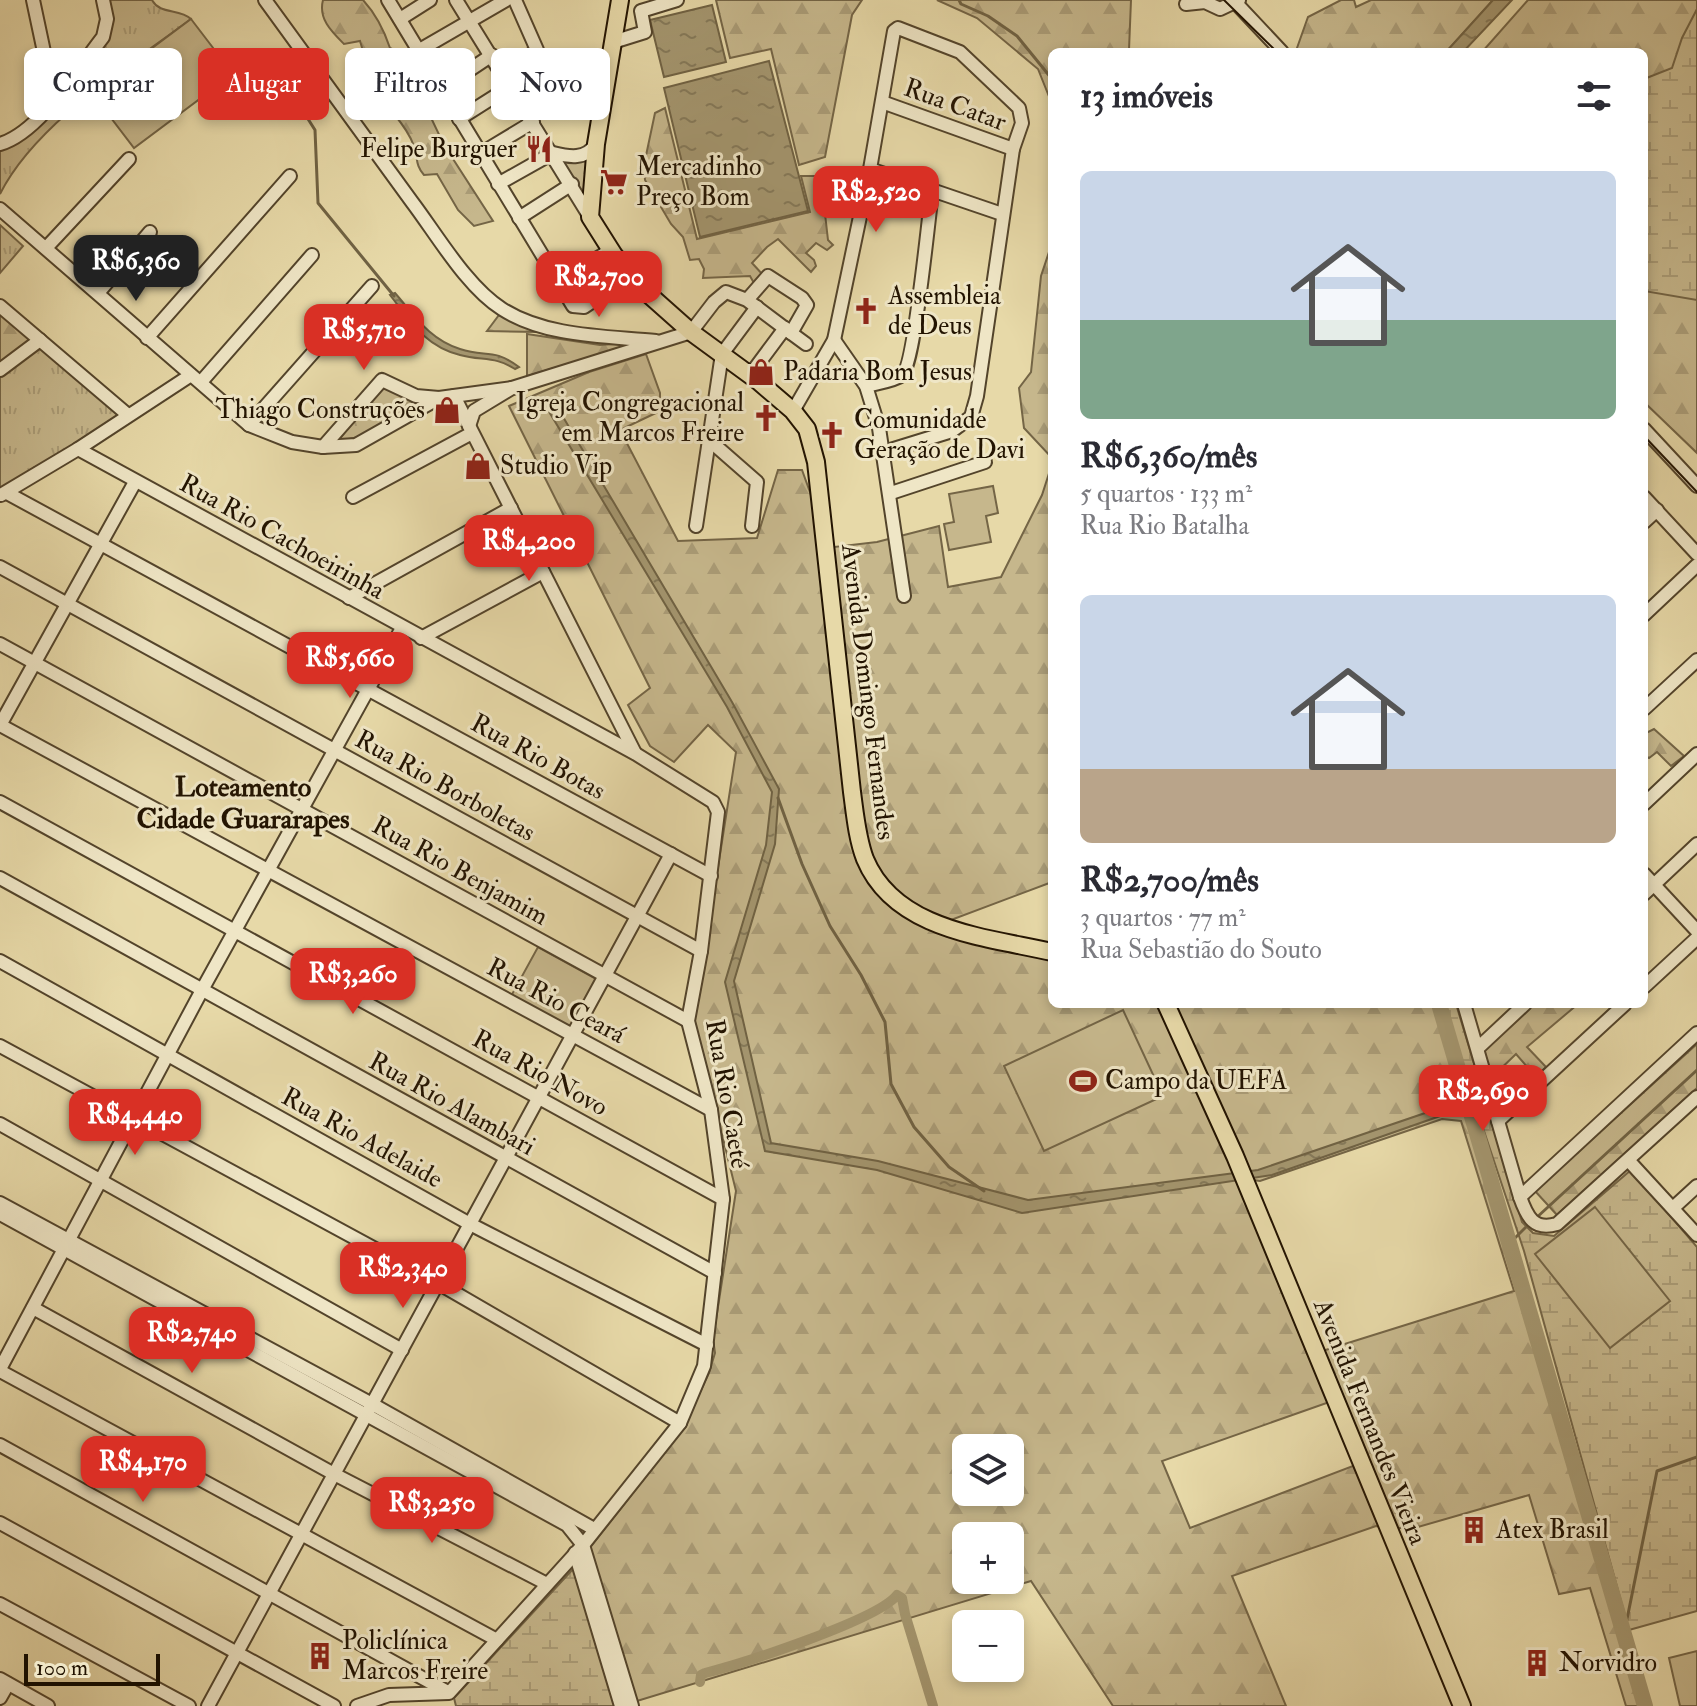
<!DOCTYPE html>
<html lang="pt">
<meta charset="utf-8">
<style>
body{margin:0;font-family:"IM FELL Double Pica",serif;background:#f7f7f7;color:#2b2b33;height:100vh;display:flex;flex-direction:column;font-size:30px;white-space:nowrap}
*{box-sizing:border-box;margin:0}
p{font-size:26px;color:#7c7c81}
.icon{flex:none;width:44px;height:44px;fill:none;stroke:currentColor;stroke-width:2;stroke-linecap:round;stroke-linejoin:round}
.map{position:relative;flex:1;overflow:hidden}
.sheet{position:absolute;left:1048px;top:48px;width:600px;height:960px;display:flex;flex-direction:column;background:#fff;border-radius:12px;box-shadow:0 4px 12px #0003}
.sheet>*{flex:none}
.banner{position:absolute;left:24px;top:48px;width:760px;height:72px;display:flex;gap:16px}
.controls{position:absolute;left:952px;top:1434px;display:grid;gap:16px}
.controls a{display:grid;place-items:center;width:72px;height:72px;border-radius:12px;background:#fff;box-shadow:0 4px 12px #0003;font-size:40px}
.scale{position:absolute;left:24px;bottom:20px;width:136px;box-sizing:border-box;padding-left:8px;border:4px solid #221301;border-top:0;font-size:22px;line-height:28px;white-space:nowrap;color:#221301;-webkit-text-stroke:6px #efe6c6;paint-order:stroke}
.price{position:absolute;translate:-50% -68px;padding:0 18px;border-radius:16px;background:#d93025;color:#fff;font-size:26px;line-height:52px;filter:drop-shadow(0 2px 4px #0008)}
.price::after{content:'';position:absolute;left:50%;top:48px;width:24px;height:18px;margin-left:-12px;background:inherit;clip-path:polygon(0 0,100% 0,50% 100%)}
.price.current{background:#222;color:#fff}
ul{padding:0;list-style:none}
li{display:grid;align-content:center;gap:16px;height:424px;padding:0 32px}
li span{display:grid;place-items:center;height:248px;border-radius:12px;color:#555}
li>.icon{margin-inline-start:auto}
span .icon{width:144px;height:144px;fill:#fffc;stroke-width:1}
li b{font-size:34px}
h2{display:flex;justify-content:space-between;align-items:center;height:96px;padding:0 32px;font-size:34px}
.pill{padding:0 28px;border-radius:12px;background:#fff;box-shadow:0 4px 12px #0003;font-size:28px;line-height:72px}
.pill.current{background:#d93025;color:#fff}
.map>svg:first-child{display:block}
</style>
<div class="map">
<svg width="1697" height="1706" viewBox="0 0 1697 1706">
<defs>
<pattern id="grass-tufts" width="24" height="20" patternUnits="userSpaceOnUse" patternTransform="scale(2)"><rect width="24" height="20" fill="#c6b78c"/><path d="M3 7l-1-3M5 7V3M7 7l1-3M15 17l-1-3M17 17v-4M19 17l1-3" fill="none" stroke="#aa9c77"/></pattern>
<pattern id="forest-firs" width="22" height="20" patternUnits="userSpaceOnUse" patternTransform="scale(2)"><rect width="22" height="20" fill="#c6b78c"/><path d="M5 1l3.5 6h-7zM16 11l3.5 6h-7z" fill="#aa9c77"/></pattern>
<pattern id="wetland-marsh" width="20" height="14" patternUnits="userSpaceOnUse" patternTransform="scale(2)"><rect width="20" height="14" fill="#c6b78c"/><path d="M1 5h8M5 5V1M11 12h8M15 12V8" fill="none" stroke="#aa9c77"/></pattern>
<pattern id="park-crowns" width="20" height="18" patternUnits="userSpaceOnUse" patternTransform="scale(2)"><rect width="20" height="18" fill="#c6b78c"/><path d="M2 6a3 3 0 1 1 6 0M12 15a3 3 0 1 1 6 0" fill="none" stroke="#aa9c77"/></pattern>
<pattern id="water-ripples" width="26" height="14" patternUnits="userSpaceOnUse" patternTransform="scale(2)"><rect width="26" height="14" fill="#a4966f"/><path d="M2 4q2-2 4 0t4 0M15 11q2-2 4 0t4 0" fill="none" stroke="#857959"/></pattern>
</defs>
<rect width="100%" height="100%" fill="#e7d9a8"/>
<filter id="stains"><feTurbulence type="fractalNoise" baseFrequency=".0025" numOctaves="4"/><feColorMatrix values="0 0 0 0 .2 0 0 0 0 .09 0 0 0 0 .02 0 0 0 .5 -.17"/></filter>
<radialGradient id="worn" r=".72"><stop offset=".6" stop-color="#630" stop-opacity="0"/><stop offset="1" stop-color="#630" stop-opacity=".3"/></radialGradient>
<g fill="url(#grass-tufts)" stroke="#746546" stroke-width="2">
<path d="M 103,0 L 152,0 C 160,15 179,8 191,19 C 128,66 35,124 0,194 L 0,144 L 11,141 L 103,37 Z"/>
<polygon points="0,225 23,246 0,273"/>
<polygon points="40,340 128,415 0,496 0,370"/>
</g>
<g fill="url(#forest-firs)" stroke="#746546" stroke-width="2" fill-rule="evenodd">
<path d="M 323,0 L 363,0 C 376,14 384,30 390,48 L 402,54 L 395,60 L 400,68 L 416,79 L 422,99 L 444,145 L 493,221 L 474,226 L 458,210 L 437,174 L 424,175 C 415,165 418,158 414,146 C 407,127 383,98 366,89 L 367,80 L 355,73 L 352,59 L 363,51 L 360,41 L 344,44 C 332,32 318,19 323,0 Z"/>
<polygon points="716,0 862,0 852,15 825,157 799,165 771,49 730,58"/>
<polygon points="937,0 1131,0 1129,50 1162,52 1052,52 1052,104 1038,69 977,18"/>
<polygon points="1341,0 1354,0 1356,7 1371,0 1493,0 1446,52 1298,52 1297,48 1308,17"/>
<polygon points="1528,0 1697,0 1697,453 1644,402 1644,52 1482,52"/>
<polygon points="665,108 697,239 810,212 801,176 824,176 825,184 819,193 818,204 824,205 828,240 833,245 827,250 816,243 806,253 814,260 816,266 811,272 778,239 767,247 752,263 763,275 755,285 750,276 703,278 704,269 699,259 690,260 683,237 671,224 645,180 644,165 655,113"/>
<polygon points="1052,243 1052,458 1024,428 1019,388 1031,372 1041,276"/>
<polygon points="0,307 36,340 0,367"/>
<polygon points="527,334 600,345 643,342 527,376"/>
<path d="M 646,354 L 660,393 L 660,411 L 620,430 L 678,541 L 757,538 L 778,470 L 802,470 L 824,531 L 826,548 L 877,542 L 939,526 L 948,587 L 1001,577 L 1042,495 L 1052,464 L 1052,882 L 951,920 L 924,917 L 1052,952 L 1052,1004 L 1439,1004 L 1645,1706 L 1626,1706 L 1590,1588 L 1559,1594 L 1529,1495 L 1411,1529 L 1376,1526 L 1232,1576 L 1286,1706 L 1113,1706 L 1031,1581 L 637,1701 L 589,1549 L 683,1429 L 709,1373 L 715,1353 L 713,1339 L 736,1191 L 694,1021 L 736,752 L 708,725 L 674,762 L 650,746 L 628,705 L 650,688 L 509,406 L 589,372 ZM 1442,1119 L 1461,1121 L 1514,1291 L 1316,1353 L 1245,1179 L 1260,1181 ZM 1335,1400 L 1361,1463 L 1190,1528 L 1162,1461 ZM 966,1448 L 1010,1448 L 1010,1492 L 966,1492 ZM 966,1536 L 1010,1536 L 1010,1580 L 966,1580 Z"/>
<polygon points="1654,729 1684,756 1671,766 1657,752 1649,758 1645,756 1644,734"/>
<polygon points="1535,1004 1578,1004 1527,1047 1546,1067 1536,1077 1516,1054 1491,1078 1484,1049"/>
<polygon points="1697,1044 1697,1088 1557,1215 1535,1191"/>
</g>
<g fill="url(#wetland-marsh)" stroke="#746546" stroke-width="2">
<polygon points="1697,9 1697,300 1644,291 1644,79 1672,68 1682,38"/>
<polygon points="1445,1004 1456,1004 1522,1222 1533,1233 1554,1236 1631,1170 1697,1247 1697,1611 1629,1630 1524,1251 1469,1086"/>
<polygon points="574,1568 617,1706 456,1706 454,1698"/>
</g>
<g fill="url(#park-crowns)" stroke="#746546" stroke-width="2">
<polygon points="558,156 588,157 587,201"/>
<polygon points="499,315 537,332 487,331"/>
<polygon points="385,381 413,400 410,408 359,437 338,441"/>
</g>
<g fill="#c6b78c" stroke="#746546" stroke-width="2">
<polygon points="191,19 233,74 134,148 92,93"/>
<polygon points="993,486 998,513 986,516 991,542 949,550 944,524 954,522 949,494"/>
<polygon points="538,947 600,981 571,1032 510,998"/>
<polygon points="1123,1010 1163,1096 1044,1151 1004,1066"/>
<polygon points="1595,1207 1670,1301 1610,1348 1535,1254"/>
<polygon points="1697,1651 1697,1706 1680,1706 1669,1658"/>
</g>
<g fill="url(#water-ripples)" stroke="#706243" stroke-width="2">
<polygon points="1493,0 1512,0 1463,52 1446,52"/>
<polygon points="712,5 726,62 664,77 650,20"/>
<polygon points="769,61 808,211 700,237 664,88"/>
<path d="M 395,293 C 416,317 429,339 460,349 C 486,358 492,347 519,367 L 515,369 C 495,356 482,361 460,355 C 425,346 411,322 390,295 Z"/>
<polygon points="553,400 732,702 779,789 775,844 734,981 771,1143 878,1161 1028,1200 1258,1170 1431,1111 1464,1086 1468,1097 1443,1115 1272,1175 1022,1213 877,1170 765,1151 725,982 766,845 772,792 727,707 545,405"/>
</g>
<g fill="none" stroke-linecap="round" stroke-linejoin="round">
<g stroke="#706243" stroke-width="3">
<polyline points="959,0 961,4 988,16 1017,36 1052,79"/>
<polyline points="277,70 315,130 318,203 394,296"/>
<polyline points="778,798 802,864 830,926 861,975 885,1022 891,1084 914,1127 949,1167 984,1191"/>
<polyline points="1535,1219 1697,1070"/>
<polyline points="1510,1243 1526,1227"/>
<polyline points="1624,1634 1657,1471 1697,1457"/>
</g>
<path stroke="#a4966f" stroke-width="10" d="M 700,1682 L 701,1675 L 705,1673 C 741,1664 878,1620 897,1595 L 902,1598 L 905,1614 L 933,1706"/>
<polyline stroke="#a4966f" stroke-width="16" points="1439,1004 1645,1706"/>
<g stroke="#53442b" stroke-width="16">
<g id="minor">
<polyline points="33,0 54,99"/>
<path d="M 265,0 C 314,67 363,135 412,202 C 437,235 467,287 502,309 C 546,337 605,336 656,341"/>
<polyline points="388,0 573,306 584,307 618,284"/>
<polyline points="456,0 590,217"/>
<polyline points="1235,2 1282,52"/>
<polyline points="1186,4 1205,2 1220,9 1239,0"/>
<polyline points="400,19 430,0"/>
<polyline points="613,42 645,32 641,11 677,0"/>
<polyline points="418,51 506,0"/>
<polyline points="504,75 537,50 515,0"/>
<polyline points="441,89 492,55"/>
<polyline points="882,102 1013,149"/>
<polyline points="459,119 511,86"/>
<path d="M 0,144 C 39,133 78,69 103,37 L 107,19 L 103,0"/>
<polyline points="480,154 533,122"/>
<polyline points="870,169 1002,214"/>
<path d="M 498,184 L 553,153 C 569,157 586,160 596,144"/>
<polyline points="0,209 249,425 292,442 323,447 356,445 439,398 512,388"/>
<polyline points="519,218 572,184"/>
<polyline points="46,248 129,159"/>
<polyline points="558,282 611,250"/>
<polyline points="98,293 150,232"/>
<polyline points="0,306 128,415"/>
<polyline points="791,333 806,344"/>
<polyline points="147,338 290,176"/>
<polyline points="834,340 866,386 879,428 904,596"/>
<polyline points="0,370 40,340"/>
<polyline points="750,375 785,328"/>
<polyline points="201,382 312,255"/>
<path d="M 866,386 C 877,383 894,381 902,375 C 914,366 929,216 932,191"/>
<polyline points="454,396 635,753"/>
<polyline points="793,411 834,340 870,169 894,31 898,28 960,52 1019,108 1022,123 1013,149 977,396 971,417 952,431 884,452"/>
<polyline points="249,425 372,286"/>
<polyline points="469,426 474,411 512,388 691,332 714,302 726,292 747,300 791,333 807,305 802,298 768,276 747,300"/>
<polyline points="1644,429 1697,486"/>
<polyline points="709,440 757,482 752,526"/>
<polyline points="323,447 382,380 416,396 439,398"/>
<polyline points="78,449 636,754 713,802 718,812 701,951 688,1021 711,1110 723,1199 704,1366 680,1423 583,1545 449,1693 389,1695 357,1706"/>
<polyline points="7,493 711,876"/>
<polyline points="891,493 985,462"/>
<polyline points="1,495 78,449 191,375"/>
<polyline points="353,497 472,433"/>
<polyline points="1644,497 1697,554"/>
<polyline points="1644,522 1657,510"/>
<polyline points="696,526 722,354 757,307"/>
<polyline points="0,567 701,951"/>
<polyline points="349,598 511,508"/>
<polyline points="1644,615 1697,565"/>
<polyline points="421,638 543,572"/>
<polyline points="0,644 688,1021"/>
<polyline points="1644,709 1697,660"/>
<polyline points="0,725 711,1110"/>
<polyline points="0,725 135,482"/>
<polyline points="0,802 723,1199"/>
<polyline points="1644,804 1697,754"/>
<polyline points="1644,874 1697,931"/>
<polyline points="0,878 715,1273"/>
<polyline points="1644,894 1697,844"/>
<polyline points="0,961 470,1224 707,1345"/>
<polyline points="1644,987 1697,938"/>
<path d="M 1464,1004 L 1520,1197 C 1527,1217 1534,1231 1557,1224 L 1697,1097"/>
<polyline points="0,1046 438,1283 680,1423"/>
<polyline points="1478,1048 1525,1004"/>
<polyline points="1498,1121 1625,1004"/>
<polyline points="0,1124 402,1350"/>
<polyline points="1629,1161 1697,1235"/>
<polyline points="1520,1197 1697,1033"/>
<polyline points="0,1203 372,1404 594,1529"/>
<polyline points="1673,1208 1697,1186"/>
<polyline points="0,1214 567,1525 583,1545 632,1706"/>
<polyline points="33,1308 334,1474 547,1584"/>
<polyline points="0,1369 202,990 402,628"/>
<polyline points="0,1371 497,1640"/>
<polyline points="0,1445 446,1691"/>
<polyline points="0,1523 334,1706"/>
<polyline points="575,1553 621,1706"/>
<polyline points="0,1604 189,1706"/>
<polyline points="0,1679 48,1706"/>
<polyline points="0,1698 8,1684"/>
<polyline points="208,1706 671,854"/>
</g>
</g>
<g stroke="#221301" stroke-width="20">
<g id="major">
<path d="M 620,0 L 596,144 L 590,217 L 614,255 L 637,284 L 691,332 L 758,381 L 793,411 L 807,429 L 816,462 L 852,792 C 855,814 857,838 865,859 C 895,931 986,937 1052,952"/>
<polyline points="1166,1004 1235,1156 1462,1706"/>
</g>
</g>
<use href="#minor" stroke="#efe6c6" stroke-width="12"/>
<use href="#major" stroke="#e7d9a8" stroke-width="16"/>
<g stroke="#221301" stroke-width="2">
<polyline points="1224,0 1277,52"/>
<polyline points="1644,436 1697,492"/>
</g>
</g>
<defs>
<g id="restaurant-bare" transform="scale(2.16)"><path d="M-5-6h1v4h1v-4h1v4h1v-4h1v5L-1.5 .5V6h-2V.5L-5-1ZM5-6V6H3V1.5H1.5Q1.5-4 5-6Z" fill="#8f2418" stroke="#efe6c6" stroke-width="2.5" paint-order="stroke"/></g>
<g id="supermarket-bare" transform="scale(2.16)"><path d="M-6-5.5h2.5l.6 2H6L4.5 2H-2.5L-4.4-4H-6ZM-1.5 3.2a1.3 1.3 0 1 0 .1 0ZM3 3.2a1.3 1.3 0 1 0 .1 0Z" fill="#8f2418" stroke="#efe6c6" stroke-width="2.5" paint-order="stroke"/></g>
<g id="church-bare" transform="scale(2.16)"><path d="M-1.2-6h2.4v3.5h3.3v2.4h-3.3V6h-2.4V-.1h-3.3v-2.4h3.3Z" fill="#8f2418" stroke="#efe6c6" stroke-width="2.5" paint-order="stroke"/></g>
<g id="shop-bare" transform="scale(2.16)"><path d="M-5-2.5h2.3a2.7 3.5 0 0 1 5.4 0H5L5.5 6h-11ZM-1.5-2.5h3a1.5 2.3 0 0 0-3 0Z" fill="#8f2418" stroke="#efe6c6" stroke-width="2.5" paint-order="stroke"/></g>
<g id="stadium-bare" transform="scale(2.16)"><path d="M0-5a6.5 5 0 1 0 0 10a6.5 5 0 1 0 0-10ZM-3.5-1.8h7v3.6h-7Z" fill="#8f2418" stroke="#efe6c6" stroke-width="2.5" paint-order="stroke"/></g>
<g id="building-bare" transform="scale(2.16)"><path d="M-4-6H4V6H1V3H-1V6H-4ZM-2.5-4.3h1.7v1.8h-1.7ZM.8-4.3h1.7v1.8H.8ZM-2.5-1h1.7V.8h-1.7ZM.8-1h1.7V.8H.8Z" fill="#8f2418" stroke="#efe6c6" stroke-width="2.5" paint-order="stroke"/></g>
</defs>
<g fill-rule="evenodd">
<use href="#restaurant-bare" x="539" y="149"/>
<use href="#supermarket-bare" x="614" y="182"/>
<use href="#church-bare" x="866" y="311"/>
<use href="#shop-bare" x="761" y="372"/>
<use href="#shop-bare" x="447" y="410"/>
<use href="#church-bare" x="766" y="418"/>
<use href="#church-bare" x="832" y="435"/>
<use href="#shop-bare" x="478" y="466"/>
<use href="#stadium-bare" x="1083" y="1081"/>
<use href="#building-bare" x="1474" y="1530"/>
<use href="#building-bare" x="320" y="1656"/>
<use href="#building-bare" x="1537" y="1663"/>
</g>
<g text-anchor="middle" dominant-baseline="central" stroke-width="6" stroke-linejoin="round" paint-order="stroke">
<g font-size="26" fill="#221301" stroke="#efe6c6">
<text transform="translate(955 105) rotate(20)">Rua Catar</text>
<text transform="translate(282 537) rotate(29)">Rua Rio Cachoeirinha</text>
<text transform="translate(868 692) rotate(83)">Avenida Domingo Fernandes</text>
<text transform="translate(538 757) rotate(29)">Rua Rio Botas</text>
<text transform="translate(445 786) rotate(29)">Rua Rio Borboletas</text>
<text transform="translate(460 871) rotate(29)">Rua Rio Benjamim</text>
<text transform="translate(556 1001) rotate(28)">Rua Rio Ceará</text>
<text transform="translate(540 1073) rotate(29)">Rua Rio Novo</text>
<text transform="translate(727 1094) rotate(80)">Rua Rio Caeté</text>
<text transform="translate(452 1104) rotate(29)">Rua Rio Alambari</text>
<text transform="translate(362 1138) rotate(29)">Rua Rio Adelaide</text>
<text transform="translate(1370 1422) rotate(68)">Avenida Fernandes Vieira</text>
</g>
<g font-size="26" fill="#221301" stroke="#efe6c6" text-anchor="start">
<text x="517" y="149" text-anchor="end">Felipe Burguer</text>
<text x="636" y="167">Mercadinho<tspan x="636" dy="30">Preço Bom</tspan></text>
<text x="888" y="296">Assembleia<tspan x="888" dy="30">de Deus</tspan></text>
<text x="783" y="372">Padaria Bom Jesus</text>
<text x="744" y="403" text-anchor="end">Igreja Congregacional<tspan x="744" dy="30">em Marcos Freire</tspan></text>
<text x="425" y="410" text-anchor="end">Thiago Construções</text>
<text x="854" y="420">Comunidade<tspan x="854" dy="30">Geração de Davi</tspan></text>
<text x="500" y="466">Studio Vip</text>
<text x="1105" y="1081">Campo da UEFA</text>
<text x="1496" y="1530">Atex Brasil</text>
<text x="342" y="1641">Policlínica<tspan x="342" dy="30">Marcos Freire</tspan></text>
<text x="1559" y="1663">Norvidro</text>
</g>
<g font-size="28" font-weight="bold" fill="#221301" stroke="#efe6c6">
<text x="243" y="787">Loteamento<tspan x="243" dy="32">Cidade Guararapes</tspan></text>
</g>
</g>
<rect width="100%" height="100%" filter="url(#stains)"/>
<rect width="100%" height="100%" fill="url(#worn)"/>
</svg>
<div class="controls">
<a><svg class="icon" aria-label="layers" viewBox="0 0 24 24"><path d="M12 4l9 5-9 5-9-5zM3 14l9 5 9-5"/></svg></a>
<a>+</a>
<a>−</a>
</div>
<div class="scale">100 m</div>
<b class="price" style="left:876px;top:234px">R$2,520</b>
<b class="price current" style="left:136px;top:303px">R$6,360</b>
<b class="price" style="left:599px;top:319px">R$2,700</b>
<b class="price" style="left:364px;top:372px">R$5,710</b>
<b class="price" style="left:529px;top:583px">R$4,200</b>
<b class="price" style="left:350px;top:700px">R$5,660</b>
<b class="price" style="left:353px;top:1016px">R$3,260</b>
<b class="price" style="left:1483px;top:1133px">R$2,690</b>
<b class="price" style="left:135px;top:1157px">R$4,440</b>
<b class="price" style="left:403px;top:1310px">R$2,340</b>
<b class="price" style="left:192px;top:1375px">R$2,740</b>
<b class="price" style="left:143px;top:1504px">R$4,170</b>
<b class="price" style="left:432px;top:1545px">R$3,250</b>
<div class="banner">
<a class="pill">Comprar</a>
<a class="pill current">Alugar</a>
<a class="pill">Filtros</a>
<a class="pill">Novo</a>
</div>
<section class="sheet">
<h2>13 imóveis<svg class="icon" aria-label="filters" viewBox="0 0 24 24"><path d="M4 7h16M4 17h16"/><circle cx="9" cy="7" r="2"/><circle cx="15" cy="17" r="2"/></svg></h2>
<ul>
<li><span style="background:linear-gradient(#c9d6e8 60%,#7fa58c 0)"><svg class="icon" aria-label="home" viewBox="0 0 24 24"><path d="M3 11l9-7 9 7M6 9v11h12V9"/></svg></span><div><b>R$6,360/mês</b><p>5 quartos · 133 m²</p><p>Rua Rio Batalha</p></div></li>
<li><span style="background:linear-gradient(#c9d6e8 70%,#b9a48a 0)"><svg class="icon" aria-label="home" viewBox="0 0 24 24"><path d="M3 11l9-7 9 7M6 9v11h12V9"/></svg></span><div><b>R$2,700/mês</b><p>3 quartos · 77 m²</p><p>Rua Sebastião do Souto</p></div></li>
</ul>
</section>
</div>
